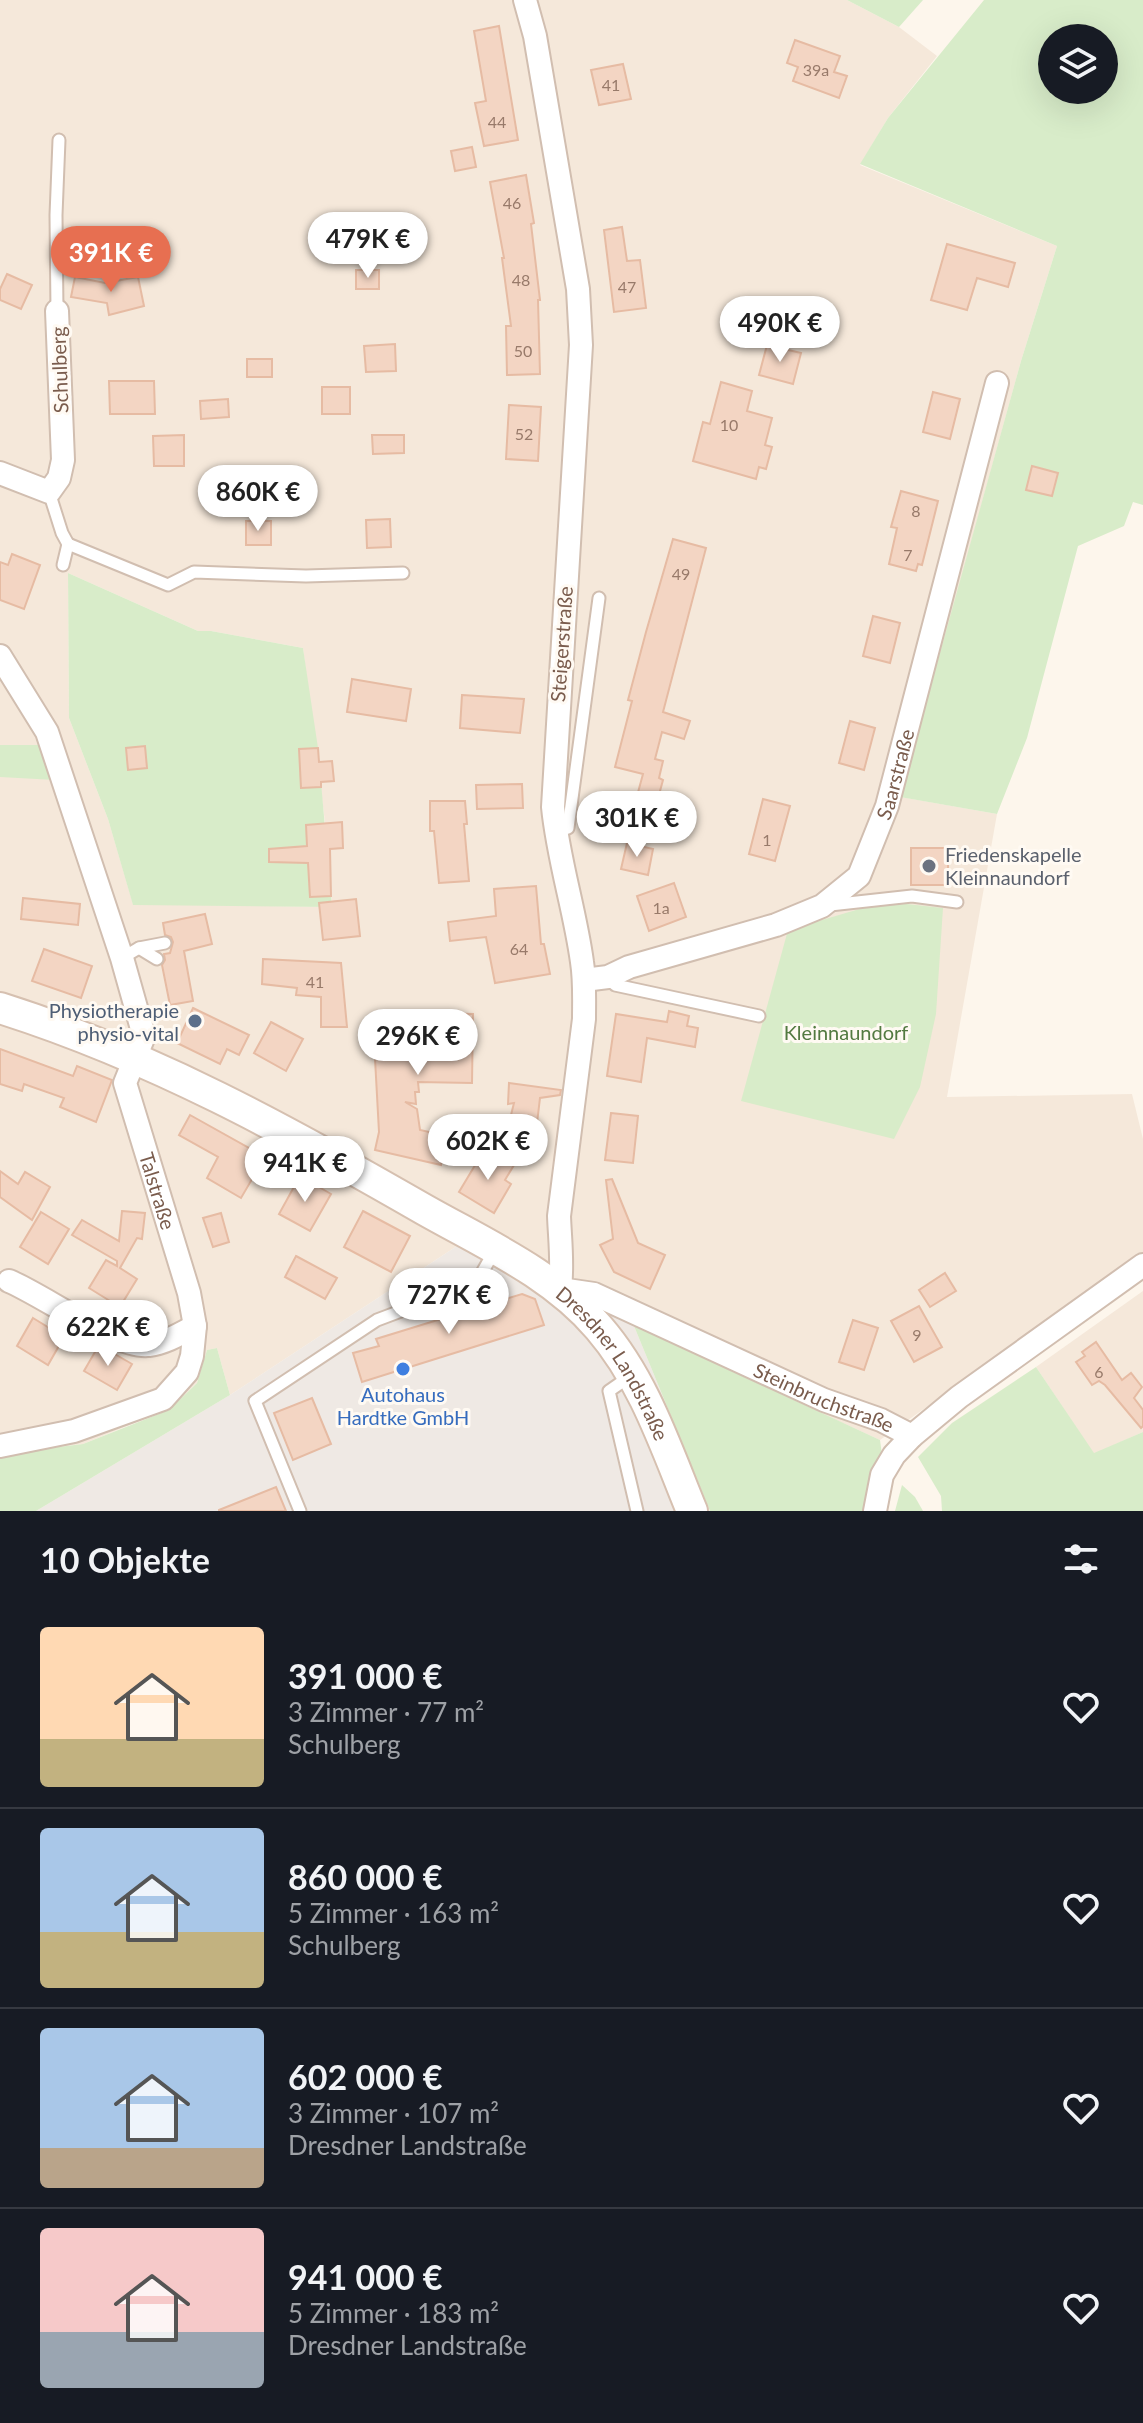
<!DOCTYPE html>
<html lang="de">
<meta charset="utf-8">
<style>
body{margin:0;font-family:Lato,sans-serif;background:#20242c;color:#f1f3f6;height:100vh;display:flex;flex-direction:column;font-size:30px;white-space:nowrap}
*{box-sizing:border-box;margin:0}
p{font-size:26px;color:#9ea1a6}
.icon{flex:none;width:44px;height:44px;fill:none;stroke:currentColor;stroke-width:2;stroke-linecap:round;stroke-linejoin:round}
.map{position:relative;height:1511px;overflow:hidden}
.sheet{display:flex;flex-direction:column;background:#171b24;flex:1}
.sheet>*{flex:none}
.tools{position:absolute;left:1038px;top:24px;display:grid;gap:16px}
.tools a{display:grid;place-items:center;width:80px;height:80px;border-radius:50%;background:#171b24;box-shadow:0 8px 32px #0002;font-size:40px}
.price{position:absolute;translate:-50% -68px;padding:0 18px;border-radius:28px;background:#fff;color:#222;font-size:26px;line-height:52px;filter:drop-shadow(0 2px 4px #0008)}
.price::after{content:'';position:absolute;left:50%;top:48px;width:24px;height:18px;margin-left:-12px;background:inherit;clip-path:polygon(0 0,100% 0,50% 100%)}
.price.current{background:#e76f51;color:#fff}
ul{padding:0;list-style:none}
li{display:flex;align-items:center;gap:24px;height:200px;padding:0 40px}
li+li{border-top:2px solid #363941}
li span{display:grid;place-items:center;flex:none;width:224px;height:160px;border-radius:8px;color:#555}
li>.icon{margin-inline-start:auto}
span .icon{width:96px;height:96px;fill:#fffc;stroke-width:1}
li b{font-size:34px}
h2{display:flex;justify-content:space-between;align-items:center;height:96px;padding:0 40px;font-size:34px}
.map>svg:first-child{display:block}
</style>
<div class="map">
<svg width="1143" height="1511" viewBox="0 0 1143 1511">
<rect width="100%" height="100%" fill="#fdf6ec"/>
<g fill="#f5e8da" fill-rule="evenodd">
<path d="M 0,0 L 847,0 L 899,27 L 937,56 L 888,118 L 860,165 L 1057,246 L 1021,361 L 901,797 L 997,814 L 947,1097 L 1132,1094 L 1143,1139 L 1143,1253 L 880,1440 L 457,1246 L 230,1395 L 217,1348 L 207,1350 L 197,1383 L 169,1409 L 83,1444 L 0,1454 ZM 68,573 L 198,631 L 211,631 L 303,648 L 327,838 L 332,907 L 133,904 L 108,819 L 69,718 Z"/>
<polygon points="1143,1291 1143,1432 1094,1454 1036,1367"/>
</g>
<polygon fill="#efe9e4" points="457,1246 634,1326 710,1511 36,1511 230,1395"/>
<g fill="#d8ecc9" fill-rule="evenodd">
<polygon points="847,0 923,0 899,27"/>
<path d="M 984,0 L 1143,0 L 1143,505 L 1133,502 L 1124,526 L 1078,546 L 1027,738 L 997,814 L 900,797 L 1021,361 L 1057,246 L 860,164 L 888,118 ZM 1052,38 L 1104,38 L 1104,90 L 1052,90 Z"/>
<polygon points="68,573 198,631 211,631 303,648 318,748 332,907 133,905 108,819 69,718"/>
<polygon points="0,745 42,745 55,780 0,777"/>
<polygon points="907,904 943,908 936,1014 920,1087 894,1139 741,1101 788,930 873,905"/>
<polygon points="634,1326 880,1440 882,1455 867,1490 865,1511 710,1511"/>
<polygon points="217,1348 230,1395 36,1511 0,1511 0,1454 83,1444 169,1410 197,1383 207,1350"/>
<polygon points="1036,1367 1094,1453 1143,1432 1143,1511 942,1511 941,1496 918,1457 952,1423"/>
<polygon points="902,1485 915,1497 923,1511 895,1511"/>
</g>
<g fill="#f3d5c3" stroke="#e6bba3" stroke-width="2">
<polygon points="499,26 518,140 484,146 475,103 486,101 474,31"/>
<polygon points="795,40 840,56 834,72 847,76 839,98 793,81 798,67 787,63"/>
<polygon points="623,64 631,99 599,105 591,70"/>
<polygon points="472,147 476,167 455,171 451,151"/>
<polygon points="526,175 534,223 531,224 540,300 538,300 540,374 507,375 506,326 511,326 502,258 504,258 490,182"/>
<polygon points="342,222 343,249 319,250 317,223"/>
<polygon points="622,227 627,261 640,260 646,308 614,312 604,230"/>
<polygon points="947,244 1015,263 1008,287 977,278 967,310 931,300"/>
<rect x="356" y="270" width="23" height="19"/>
<polygon points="7,274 32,285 21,309 0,300 0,289"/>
<polygon points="75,277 105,283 138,277 144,306 109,315 107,303 71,297"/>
<polygon points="395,344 396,371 366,372 364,346"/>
<polygon points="767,345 801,353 793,384 759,375"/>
<rect x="247" y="359" width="25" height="18"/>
<polygon points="109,381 154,381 155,414 110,414"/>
<polygon points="721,382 752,391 747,411 772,418 765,445 772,447 766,469 759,467 756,479 693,461 703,422 710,424"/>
<rect x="322" y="387" width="28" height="27"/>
<polygon points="933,392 960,399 950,439 923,432"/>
<polygon points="228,399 229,417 201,419 200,401"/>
<polygon points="509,405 541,407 538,461 506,459"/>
<polygon points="184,435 184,466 154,466 153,436"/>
<polygon points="372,435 404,435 404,453 373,454"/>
<polygon points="1032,466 1058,473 1052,496 1026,490"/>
<polygon points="229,480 231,498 208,500 206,483"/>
<polygon points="901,491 938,501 922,565 918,564 916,571 889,564 897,528 891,527"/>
<polygon points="390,519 391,547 367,548 366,520"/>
<rect x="246" y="521" width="25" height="24"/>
<polygon points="673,539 706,548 663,712 690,721 684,739 662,732 655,759 663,761 659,778 663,780 657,802 653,801 643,846 607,838 615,803 634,807 643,774 615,767 632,701 628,700 646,632"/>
<polygon points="12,554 40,565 24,609 0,600 0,562 8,565"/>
<polygon points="873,616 900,623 890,663 863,656"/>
<polygon points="352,679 411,689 406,721 347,712"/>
<polygon points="462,695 524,699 520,733 460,728"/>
<polygon points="850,721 875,728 864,770 839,763"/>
<polygon points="145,746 147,768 128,770 126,748"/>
<polygon points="318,748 319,762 332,761 334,781 321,782 321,787 301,788 299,749"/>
<polygon points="522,784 523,808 477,809 476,785"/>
<polygon points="763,799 790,806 775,861 749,854"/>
<polygon points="430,801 465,801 467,824 464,824 469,881 439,883 434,831 430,831"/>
<polygon points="342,822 343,848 330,849 331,896 310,897 308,863 269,862 269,849 307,846 306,825"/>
<polygon points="627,843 653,849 648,875 621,869"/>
<rect x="911" y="848" width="37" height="37"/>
<polygon points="674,883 686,917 649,931 637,896"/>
<polygon points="536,886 541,944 544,944 550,974 495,983 486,937 450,941 448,922 496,916 494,889"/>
<polygon points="23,898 80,904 78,925 21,919"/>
<polygon points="356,899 360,936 323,940 319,903"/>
<polygon points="205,914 212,944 184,951 193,1001 170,1005 162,965 165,960 164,954 170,953 173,942 171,937 165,935 163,923"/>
<polygon points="44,949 92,966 81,998 32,981"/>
<polygon points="263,959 341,963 347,1027 321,1027 321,997 296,995 297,988 262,984"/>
<polygon points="193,1008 249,1035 239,1055 227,1049 220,1064 177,1043"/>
<polygon points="669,1011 689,1016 687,1026 698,1028 695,1047 647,1038 641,1082 607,1076 616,1014 667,1022"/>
<polygon points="434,1013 473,1014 472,1083 418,1082 419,1092 415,1092 416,1104 405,1102 417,1109 420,1130 447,1136 441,1165 375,1150 379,1132 373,1022 433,1019"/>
<polygon points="271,1022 303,1039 286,1071 254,1053"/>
<polygon points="0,1049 73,1076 77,1066 112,1080 96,1122 60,1107 64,1098 24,1084 22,1091 0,1084"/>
<polygon points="509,1083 561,1090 560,1095 540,1098 537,1123 510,1119 514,1103 508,1104"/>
<polygon points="611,1113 638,1116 633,1163 605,1160"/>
<polygon points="190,1115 265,1157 241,1198 207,1178 218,1157 179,1135"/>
<polygon points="487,1154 495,1154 514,1165 505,1180 511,1184 494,1213 459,1192 477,1162 481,1165"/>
<polygon points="0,1171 18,1184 25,1172 50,1187 32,1220 0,1197"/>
<polygon points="300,1176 331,1194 310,1231 279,1214"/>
<polygon points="612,1179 638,1243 665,1255 650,1289 614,1272 600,1245 613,1239 606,1180"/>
<polygon points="122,1211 145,1213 142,1239 137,1238 120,1268 137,1279 123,1302 132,1307 122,1324 103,1312 110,1301 89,1288 106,1260 117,1266 117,1261 72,1235 82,1220 119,1241"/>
<polygon points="363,1211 410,1236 391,1272 344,1247"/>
<polygon points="41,1212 69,1229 48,1264 20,1247"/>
<polygon points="221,1213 229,1242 213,1247 203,1218"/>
<polygon points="296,1256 337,1278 325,1299 285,1277"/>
<polygon points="945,1273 956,1291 930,1307 919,1290"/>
<polygon points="522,1294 535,1299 544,1325 362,1382 353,1353 379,1346 376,1339"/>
<polygon points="919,1306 942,1347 914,1362 891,1321"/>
<polygon points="33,1318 64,1337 48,1365 17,1346"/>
<polygon points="853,1320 878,1328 864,1370 839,1362"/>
<polygon points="1096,1342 1122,1380 1131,1373 1142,1387 1134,1398 1143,1410 1143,1426 1141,1428 1105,1385 1099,1381 1092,1385 1076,1362 1085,1356 1082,1352"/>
<polygon points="99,1345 132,1364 117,1390 84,1371"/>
<polygon points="312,1398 331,1444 293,1460 274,1413"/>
<polygon points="276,1487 286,1511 219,1511 219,1510"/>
</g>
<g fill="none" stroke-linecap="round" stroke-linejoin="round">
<g stroke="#d1beb0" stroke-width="15">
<g id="lane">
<polyline points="57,311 56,215 59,140"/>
<polyline points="49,492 62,533 68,544"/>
<polyline points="68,544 168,585 194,572 306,576 403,573"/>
<polyline points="63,565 68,544"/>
<polyline points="555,832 568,828 599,598"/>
<polyline points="830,905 912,896 957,902"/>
<polyline points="139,948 157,959"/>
<polyline points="122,958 139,948 165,943"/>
<polyline points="608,977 615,985 759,1016"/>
<polyline points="632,1375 609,1391 637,1511"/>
<polyline points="300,1511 255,1401 377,1320 438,1297 479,1278 495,1250"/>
</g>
</g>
<g stroke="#d1beb0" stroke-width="26">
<g id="street">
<path id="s1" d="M 525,0 L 535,36 L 578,289 L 581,345 L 553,807 C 558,859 575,910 582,962 C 585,981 584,999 584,1019 L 559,1216 C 560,1241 563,1263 560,1289 L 594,1294 L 824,1400 L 881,1420 L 912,1436"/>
<polyline points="0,473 49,492 59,478 63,460 57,311"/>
<path id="s2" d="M 0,656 L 47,732 L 122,958 L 144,1036 L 125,1083 L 189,1293 L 195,1326 L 192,1356 L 187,1372 L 163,1399 L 74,1431 L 0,1446"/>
<path id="s3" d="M 584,980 L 608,977 L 629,967 L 776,925 L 822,906 L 859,876 L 887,806 L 997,383"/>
<path d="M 9,1281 C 43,1295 119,1350 149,1345 C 165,1343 180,1334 195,1326"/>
<polyline points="875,1511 882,1475 894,1455 912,1436 959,1397 1143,1265"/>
</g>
</g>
<g stroke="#d6c0b0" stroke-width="34">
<g id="secondary">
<path id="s4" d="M 0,1008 C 152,1056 288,1131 425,1210 C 487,1245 553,1274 599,1328 C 644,1380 666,1448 692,1511"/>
</g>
</g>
<use href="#lane" stroke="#fff" stroke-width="11"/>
<use href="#street" stroke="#fff" stroke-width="22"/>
<use href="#secondary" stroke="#fff" stroke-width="30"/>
</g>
<circle fill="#6b7280" stroke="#fffaf3" stroke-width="3" cx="929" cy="866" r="8"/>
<circle fill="#5c6f8a" stroke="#fffaf3" stroke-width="3" cx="195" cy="1021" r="8"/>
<circle fill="#3f7fe0" stroke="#fffaf3" stroke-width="3" cx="403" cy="1369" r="8"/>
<g text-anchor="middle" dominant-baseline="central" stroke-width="6" stroke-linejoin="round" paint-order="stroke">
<g font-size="16" fill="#987a6a">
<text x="816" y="69">39a</text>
<text x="611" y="84">41</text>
<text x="497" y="121">44</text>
<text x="512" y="202">46</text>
<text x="521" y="279">48</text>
<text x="627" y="286">47</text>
<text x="523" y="350">50</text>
<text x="729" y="424">10</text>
<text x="524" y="433">52</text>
<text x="916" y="510">8</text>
<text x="908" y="554">7</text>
<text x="681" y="573">49</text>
<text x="767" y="839">1</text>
<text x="661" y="907">1a</text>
<text x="519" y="948">64</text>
<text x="315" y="981">41</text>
<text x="917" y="1334">9</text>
<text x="1099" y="1371">6</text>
</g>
<g font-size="20" fill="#7a5c4d" stroke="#fffaf3">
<text transform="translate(59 370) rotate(-92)">Schulberg</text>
<text transform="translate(561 644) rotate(-86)">Steigerstraße</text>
<text stroke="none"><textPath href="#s3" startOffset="406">Saarstraße</textPath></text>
<text stroke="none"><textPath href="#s2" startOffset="572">Talstraße</textPath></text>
<text stroke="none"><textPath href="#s4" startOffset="720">Dresdner Landstraße</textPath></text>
<text stroke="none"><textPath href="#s1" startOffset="1586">Steinbruchstraße</textPath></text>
</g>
<g font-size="20" fill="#5b616d" stroke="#fffaf3" text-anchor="start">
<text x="945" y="854">Friedenskapelle<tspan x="945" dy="23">Kleinnaundorf</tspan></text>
</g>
<g font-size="20" fill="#4e5e75" stroke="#fffaf3" text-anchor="end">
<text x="179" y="1010">Physiotherapie<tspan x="179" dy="23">physio-vital</tspan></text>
</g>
<g font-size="20" fill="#537a41" stroke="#fffaf3">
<text x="846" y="1032">Kleinnaundorf</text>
</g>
<g font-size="20" fill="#366cbe" stroke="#fffaf3">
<text x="403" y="1394">Autohaus<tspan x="403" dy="23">Hardtke GmbH</tspan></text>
</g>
</g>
</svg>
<div class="tools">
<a><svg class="icon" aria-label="layers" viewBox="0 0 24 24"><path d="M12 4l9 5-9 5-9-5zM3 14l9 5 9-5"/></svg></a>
</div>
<b class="price" style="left:368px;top:280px">479K €</b>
<b class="price current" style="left:111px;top:294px">391K €</b>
<b class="price" style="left:780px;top:364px">490K €</b>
<b class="price" style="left:258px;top:533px">860K €</b>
<b class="price" style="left:637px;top:859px">301K €</b>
<b class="price" style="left:418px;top:1077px">296K €</b>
<b class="price" style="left:488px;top:1182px">602K €</b>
<b class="price" style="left:305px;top:1204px">941K €</b>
<b class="price" style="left:449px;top:1336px">727K €</b>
<b class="price" style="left:108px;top:1368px">622K €</b>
</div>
<section class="sheet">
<h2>10 Objekte<svg class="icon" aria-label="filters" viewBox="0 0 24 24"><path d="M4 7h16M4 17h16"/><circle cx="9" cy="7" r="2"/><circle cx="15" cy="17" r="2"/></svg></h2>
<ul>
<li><span style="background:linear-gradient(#ffd9b3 70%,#c2b280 0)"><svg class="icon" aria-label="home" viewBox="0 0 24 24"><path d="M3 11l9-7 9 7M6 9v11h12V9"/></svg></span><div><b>391 000 €</b><p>3 Zimmer · 77 m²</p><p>Schulberg</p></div><svg class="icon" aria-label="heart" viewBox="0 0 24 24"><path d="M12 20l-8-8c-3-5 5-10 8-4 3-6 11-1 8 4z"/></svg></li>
<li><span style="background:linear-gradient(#a9c7e8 65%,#c2b280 0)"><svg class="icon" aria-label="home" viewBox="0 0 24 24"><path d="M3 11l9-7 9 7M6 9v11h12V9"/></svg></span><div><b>860 000 €</b><p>5 Zimmer · 163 m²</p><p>Schulberg</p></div><svg class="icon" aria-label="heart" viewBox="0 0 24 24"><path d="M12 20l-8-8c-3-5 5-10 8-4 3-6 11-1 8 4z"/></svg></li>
<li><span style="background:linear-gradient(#a9c7e8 75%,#b9a48a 0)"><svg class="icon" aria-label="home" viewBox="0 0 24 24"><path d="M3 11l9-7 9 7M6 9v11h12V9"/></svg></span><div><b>602 000 €</b><p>3 Zimmer · 107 m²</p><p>Dresdner Landstraße</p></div><svg class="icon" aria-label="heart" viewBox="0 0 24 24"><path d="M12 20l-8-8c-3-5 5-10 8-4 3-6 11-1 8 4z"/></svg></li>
<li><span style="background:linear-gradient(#f6c9c9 65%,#9aa5b1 0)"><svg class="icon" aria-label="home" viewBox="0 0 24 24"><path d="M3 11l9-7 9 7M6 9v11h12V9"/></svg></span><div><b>941 000 €</b><p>5 Zimmer · 183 m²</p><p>Dresdner Landstraße</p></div><svg class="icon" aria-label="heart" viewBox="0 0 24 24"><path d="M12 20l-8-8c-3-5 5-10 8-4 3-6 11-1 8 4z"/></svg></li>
</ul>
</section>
